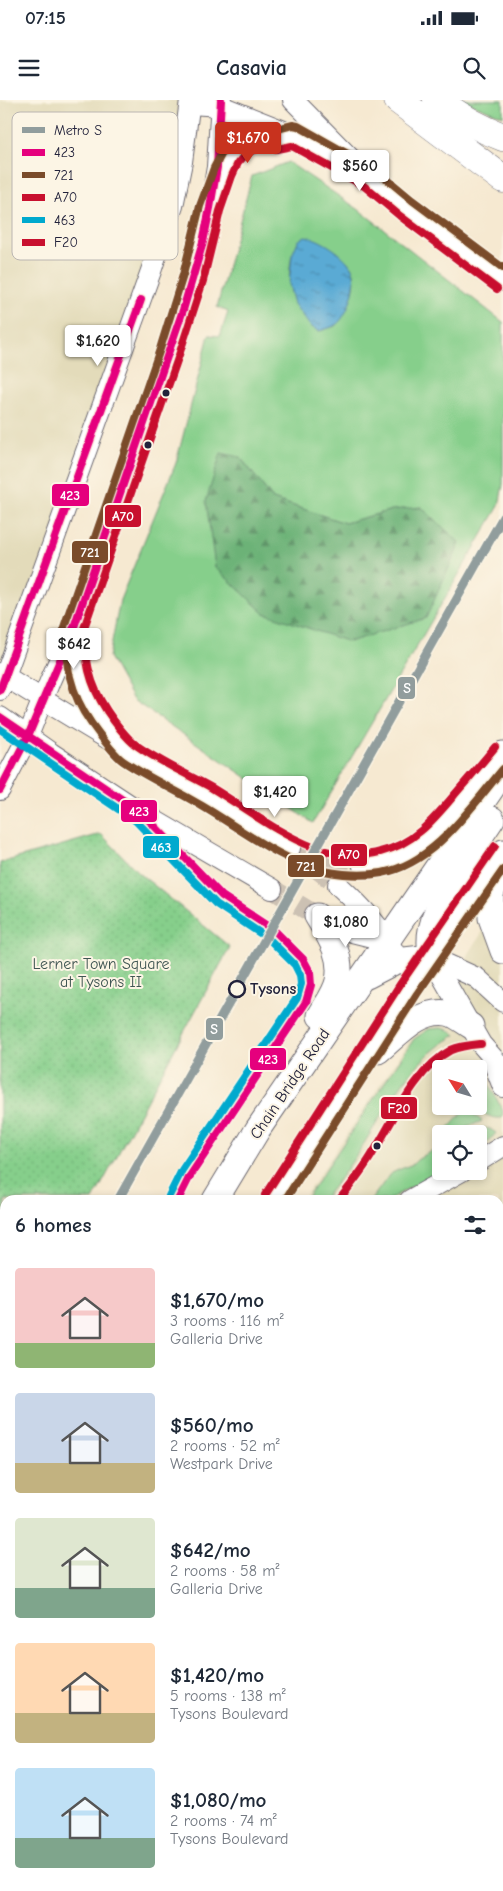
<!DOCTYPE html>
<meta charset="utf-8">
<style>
body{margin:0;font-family:"Comic Neue",sans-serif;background:#f6f6f7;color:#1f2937;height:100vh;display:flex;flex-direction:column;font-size:19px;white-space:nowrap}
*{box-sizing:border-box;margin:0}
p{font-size:16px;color:#747a83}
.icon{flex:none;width:28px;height:28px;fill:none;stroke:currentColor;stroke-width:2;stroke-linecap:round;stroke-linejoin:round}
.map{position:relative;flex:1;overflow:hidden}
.side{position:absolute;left:0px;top:1095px;width:504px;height:696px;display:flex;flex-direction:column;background:#fff;border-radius:15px 15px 0 0;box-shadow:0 2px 8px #0003}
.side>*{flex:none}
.needle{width:32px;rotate:307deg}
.buttons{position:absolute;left:432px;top:960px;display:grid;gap:10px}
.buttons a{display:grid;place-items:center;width:55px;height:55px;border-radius:5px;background:#fff;box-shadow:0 2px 8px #0003;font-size:25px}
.price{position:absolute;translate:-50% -42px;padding:0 11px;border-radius:5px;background:#fff;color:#222;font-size:16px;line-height:32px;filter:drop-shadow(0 1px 2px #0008)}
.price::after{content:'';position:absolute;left:50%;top:30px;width:15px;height:11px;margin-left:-8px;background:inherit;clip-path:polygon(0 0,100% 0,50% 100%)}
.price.current{background:#c8321e;color:#fff}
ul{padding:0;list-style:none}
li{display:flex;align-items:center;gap:15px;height:125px;padding:0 15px}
li span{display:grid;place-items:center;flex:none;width:140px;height:100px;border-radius:5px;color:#555}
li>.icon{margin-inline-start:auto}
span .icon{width:60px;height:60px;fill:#fffc;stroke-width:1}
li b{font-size:21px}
h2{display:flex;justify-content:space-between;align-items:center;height:60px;padding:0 15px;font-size:21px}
.status{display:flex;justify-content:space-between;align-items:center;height:35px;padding:0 25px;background:#fff;direction:ltr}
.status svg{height:14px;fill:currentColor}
header{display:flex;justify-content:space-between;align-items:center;height:65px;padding:0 15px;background:#fff;font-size:22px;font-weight:700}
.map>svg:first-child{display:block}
</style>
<div class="status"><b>07:15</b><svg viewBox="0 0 49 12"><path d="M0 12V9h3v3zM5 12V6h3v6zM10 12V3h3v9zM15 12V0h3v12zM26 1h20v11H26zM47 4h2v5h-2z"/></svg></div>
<header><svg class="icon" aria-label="menu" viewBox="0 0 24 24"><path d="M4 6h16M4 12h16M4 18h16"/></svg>Casavia<svg class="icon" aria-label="search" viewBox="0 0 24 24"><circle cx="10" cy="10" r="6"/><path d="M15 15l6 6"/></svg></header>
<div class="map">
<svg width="503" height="1791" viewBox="0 0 503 1791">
<defs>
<pattern id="forest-firs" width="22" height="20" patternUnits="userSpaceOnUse" patternTransform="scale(1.25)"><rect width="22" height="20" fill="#6cb277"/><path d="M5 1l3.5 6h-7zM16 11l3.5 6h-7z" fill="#589063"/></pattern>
<pattern id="park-dots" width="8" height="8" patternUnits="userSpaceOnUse" patternTransform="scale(1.25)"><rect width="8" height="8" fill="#86cf8b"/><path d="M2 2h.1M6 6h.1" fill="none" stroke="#73b179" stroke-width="1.8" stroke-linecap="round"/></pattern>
<pattern id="water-ripples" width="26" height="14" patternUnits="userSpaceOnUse" patternTransform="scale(1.25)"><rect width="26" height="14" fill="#5aaad4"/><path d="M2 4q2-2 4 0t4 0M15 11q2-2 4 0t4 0" fill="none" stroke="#4a8aad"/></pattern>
</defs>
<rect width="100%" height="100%" fill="#fcf5e5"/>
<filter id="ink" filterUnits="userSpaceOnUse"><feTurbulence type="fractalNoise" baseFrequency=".02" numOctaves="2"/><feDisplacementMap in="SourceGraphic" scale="10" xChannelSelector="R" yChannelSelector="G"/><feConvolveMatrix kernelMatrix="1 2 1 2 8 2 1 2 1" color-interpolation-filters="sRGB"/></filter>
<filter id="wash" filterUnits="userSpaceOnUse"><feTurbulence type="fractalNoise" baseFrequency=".0096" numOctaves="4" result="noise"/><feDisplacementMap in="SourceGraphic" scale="20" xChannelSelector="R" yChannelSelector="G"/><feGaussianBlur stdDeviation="1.12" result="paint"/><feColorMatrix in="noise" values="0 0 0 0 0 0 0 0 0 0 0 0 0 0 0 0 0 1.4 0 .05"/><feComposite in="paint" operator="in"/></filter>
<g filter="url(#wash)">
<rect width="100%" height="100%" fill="#f6e9d1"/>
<g fill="#e3dbba" fill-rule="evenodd">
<polygon points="0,0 186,0 142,197 0,573"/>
<path d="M 503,799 L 503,1791 L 418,1791 L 398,1786 L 499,1786 L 499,1100 L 302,1100 L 470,852 ZM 441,969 L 479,969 L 479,1006 L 441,1006 ZM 441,1034 L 479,1034 L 479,1071 L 441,1071 Z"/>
<polygon points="13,1786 65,1786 82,1791 10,1791"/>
</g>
<g fill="#86cf8b" stroke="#547863" fill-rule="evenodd">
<polygon points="461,0 503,0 503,16"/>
<path d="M 288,62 L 358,109 L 503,222 L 503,384 L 499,406 L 313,723 L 133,600 L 109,557 L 120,500 L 176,363 L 209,235 L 220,236 L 228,212 L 217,207 L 252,76 ZM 334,150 C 341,156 350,162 353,171 C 360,190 344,210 335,226 L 319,231 C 292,209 285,190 292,155 ZM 240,357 L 273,399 L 345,423 L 392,410 L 264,513 Z"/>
<path d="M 441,928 L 451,931 L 456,935 C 405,962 383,1018 351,1063 C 343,1075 334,1086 325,1097 L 322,1100 L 305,1100 L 414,939 L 429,929 Z"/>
<path d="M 486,979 L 503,1011 L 502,1018 C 490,1019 483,1013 473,1006 L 479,1006 L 479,998 L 482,995 L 479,986 Z"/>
<polygon points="466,1009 482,1021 451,1034 443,1034"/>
<polygon points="483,1028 490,1029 496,1033 486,1044 479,1049 479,1034 469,1034"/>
<polygon points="441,1045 441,1070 388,1100 371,1100 390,1074 398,1070 413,1064 417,1060"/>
</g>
<polygon fill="url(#forest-firs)" stroke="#476a59" points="221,353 240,357 273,399 345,423 392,410 421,407 460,443 426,518 349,542 264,513 215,467 206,401"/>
<polygon fill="url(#park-dots)" stroke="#547863" points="101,734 139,773 230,847 93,1100 5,1100 5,1261 0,1270 0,763"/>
<path fill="url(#water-ripples)" stroke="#3e6688" d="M 305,136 C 320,138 348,156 353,171 C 358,185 348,215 337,224 C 332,228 325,229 319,231 L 310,226 L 294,204 L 289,184 L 292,155 L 298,141 Z"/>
</g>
<g filter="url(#ink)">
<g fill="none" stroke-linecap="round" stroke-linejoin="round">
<g stroke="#ccc1b3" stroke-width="20" stroke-dasharray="20 10" stroke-linecap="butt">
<polyline points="290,748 338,785"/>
<polyline points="272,789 317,816"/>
</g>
<polyline stroke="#ccc1b3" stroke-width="25" stroke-dasharray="25 12" stroke-linecap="butt" points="290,748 337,763 365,764"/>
<g stroke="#6c6870" stroke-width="22">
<g id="minor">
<polyline points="293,0 353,61"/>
<polyline points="190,4 221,6 294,35 370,78 406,108 503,181"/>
<path d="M 220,80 C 227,59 240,41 263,38 C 267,37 271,38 275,39 C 280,39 286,37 291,35"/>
<path d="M 74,532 C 75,576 87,606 117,639"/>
<path d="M 0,573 C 95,633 194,689 290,748"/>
<polyline points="0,590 151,171 173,106 182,62 190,0"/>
<polyline points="0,617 51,653 142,713 272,789"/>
<polyline points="0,690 28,636 50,581 74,527 183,210 203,142 210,108 217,67 221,0"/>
<path d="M 338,785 C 359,804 381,826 394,852"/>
<polyline points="317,816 352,832 388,841"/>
<polyline points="431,857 481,944 503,969"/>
<polyline points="431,857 477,878 503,902"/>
<polyline points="492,959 503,987"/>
<polyline points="479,1061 503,1046"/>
<polyline points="410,1100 462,1071"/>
<polyline points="0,1773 5,1766"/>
<polyline points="242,1786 246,1791"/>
<polyline points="263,1791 263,1786"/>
</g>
</g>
<g stroke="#6c6870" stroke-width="27">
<g id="major">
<path d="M 365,764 C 411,760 432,737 460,704 C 474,688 489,671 503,654"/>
<polyline points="500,770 491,794 491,818 503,851"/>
<path d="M 317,816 C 330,837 343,856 338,881 C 335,894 326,905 320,916"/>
<path d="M 431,857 C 430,849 429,839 431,830 C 440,790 470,753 492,719"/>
<polyline points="367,876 396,861 431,857"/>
<path d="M 378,951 C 398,935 418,909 447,913 C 455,914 464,922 471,926"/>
<polyline points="215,1100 258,1029 503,672"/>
<polyline points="273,1100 409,888 503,752"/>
<polyline points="0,1495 5,1485"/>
<polyline points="0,1593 5,1583"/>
<polyline points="0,1678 5,1680"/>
<polyline points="0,1732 5,1735"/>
<polyline points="142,1786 162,1791"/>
<polyline points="318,1786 340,1791"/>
</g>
</g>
<g stroke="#6c6870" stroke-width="29">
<g id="highway">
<polyline points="398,0 503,79"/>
<path d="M 437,0 C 458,16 478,28 503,37"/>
</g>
</g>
<use href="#minor" stroke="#fff" stroke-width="20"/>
<use href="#major" stroke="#fff" stroke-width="25"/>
<use href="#highway" stroke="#fff" stroke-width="28"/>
<g stroke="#fcf5e5" stroke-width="11">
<g id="bus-1">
<polyline points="0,590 141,200"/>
<polyline points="0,617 142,713 222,796 275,831 303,859 310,872 311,885 306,902 190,1076 178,1100"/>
<polyline points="0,690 28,636 74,527 183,210 203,142 210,108 217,67 221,0"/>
</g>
</g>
<g stroke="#fcf5e5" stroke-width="11">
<g id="bus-2">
<path d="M 503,168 L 412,100 L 376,70 L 298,26 L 293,25 L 277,29 L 265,27 L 242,33 L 230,42 L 222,53 L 214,68 L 200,106 L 183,175 L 160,249 L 64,527 C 66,564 69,592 91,623 C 99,634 113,654 123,661 C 148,678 176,690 202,706 C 236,726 269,752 307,766 C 329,774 358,777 382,773 C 435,763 470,708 503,669"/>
<polyline points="285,1100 417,894 503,770"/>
</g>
</g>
<g stroke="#fcf5e5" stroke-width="11">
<g id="bus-3">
<path d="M 495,647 C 482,663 469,678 456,693 C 434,719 414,744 380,752 C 360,758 332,754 313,747 C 277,733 245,708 212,688 C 187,674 160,662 136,645 C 127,639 113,620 107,611 C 88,582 86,561 84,528 L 179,255 L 203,181 L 220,111 L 232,76 L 238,63 L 245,55 L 251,51 L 266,47 L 277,49 L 292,46 L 364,86 L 400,116 L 497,189"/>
<polyline points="265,1095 401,883 495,746"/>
</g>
</g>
<g stroke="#fcf5e5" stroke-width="11">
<polyline id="bus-4" points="0,629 136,721 216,804 269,839 295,865 300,875 301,884 297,898 182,1070 169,1096"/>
</g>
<g stroke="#fcf5e5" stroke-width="11">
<path id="bus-5" d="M 339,1100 C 351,1085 363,1070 373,1053 C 393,1021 416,968 451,950 C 460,946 471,945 481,944"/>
</g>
<use href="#bus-1" stroke="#e5007d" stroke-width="8"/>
<use href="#bus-2" stroke="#7a4b2a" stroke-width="8"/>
<use href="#bus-3" stroke="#c8102e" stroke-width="8"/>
<use href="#bus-4" stroke="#00a9ce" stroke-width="8"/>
<use href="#bus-5" stroke="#c8102e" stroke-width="8"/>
<g stroke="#fcf5e5" stroke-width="12">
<polyline id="metro-1" points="118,1100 503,417"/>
</g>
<use href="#metro-1" stroke="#919d9d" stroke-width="9"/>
</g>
</g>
<g fill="#22223b" stroke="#fcf5e5" stroke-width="2">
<circle cx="166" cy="293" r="4.5"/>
<circle cx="148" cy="345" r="4.5"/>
<circle cx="377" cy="1046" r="4.5"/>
</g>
<circle fill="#fcf5e5" stroke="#22223b" stroke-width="2.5" cx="237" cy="889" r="8"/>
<g text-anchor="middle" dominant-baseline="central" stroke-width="4" stroke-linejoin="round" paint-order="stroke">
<g font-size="16" fill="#405653" stroke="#fcf5e5">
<text x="101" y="864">Lerner Town Square<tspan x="101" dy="18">at Tysons II</tspan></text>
</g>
<g font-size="16" font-weight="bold" fill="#22223b" stroke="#fcf5e5" text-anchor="start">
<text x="250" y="889">Tysons</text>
</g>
<g font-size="16" fill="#22223b" stroke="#fcf5e5">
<text transform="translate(290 984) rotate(-56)">Chain Bridge Road</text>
</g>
</g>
<rect x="12" y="12" width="166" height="148" rx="8" fill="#fcf5e5" stroke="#bbb6b2" stroke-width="1"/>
<rect x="22" y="27" width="23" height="6" fill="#919d9d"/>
<rect x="22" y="49" width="23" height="7" fill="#e5007d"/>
<rect x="22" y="72" width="23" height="6" fill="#7a4b2a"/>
<rect x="22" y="94" width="23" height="7" fill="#c8102e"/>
<rect x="22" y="117" width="23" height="6" fill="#00a9ce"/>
<rect x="22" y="139" width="23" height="7" fill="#c8102e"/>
<g font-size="14" fill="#22223b">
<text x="54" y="35">Metro S</text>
<text x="54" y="57">423</text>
<text x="54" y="80">721</text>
<text x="54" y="102">A70</text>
<text x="54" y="125">463</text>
<text x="54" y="147">F20</text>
</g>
<g stroke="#fcf5e5" stroke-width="2">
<rect x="51" y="383" width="39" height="24" rx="5" fill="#e5007d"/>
<rect x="104" y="404" width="38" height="24" rx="5" fill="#c8102e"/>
<rect x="71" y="440" width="38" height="24" rx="5" fill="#7a4b2a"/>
<rect x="397" y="576" width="19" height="24" rx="5" fill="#919d9d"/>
<rect x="120" y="699" width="38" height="24" rx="5" fill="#e5007d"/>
<rect x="142" y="735" width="38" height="24" rx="5" fill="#00a9ce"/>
<rect x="330" y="743" width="38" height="24" rx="5" fill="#c8102e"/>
<rect x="287" y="754" width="38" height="24" rx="5" fill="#7a4b2a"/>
<rect x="205" y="917" width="19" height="24" rx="5" fill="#919d9d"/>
<rect x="249" y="947" width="38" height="24" rx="5" fill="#e5007d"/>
<rect x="380" y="996" width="38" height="24" rx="5" fill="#c8102e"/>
</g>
<g font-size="14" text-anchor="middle" font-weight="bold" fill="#fff">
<text x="70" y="400">423</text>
<text x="123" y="421">A70</text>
<text x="90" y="457">721</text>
<text x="407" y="593">S</text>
<text x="139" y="716">423</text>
<text x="161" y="752">463</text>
<text x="349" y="759">A70</text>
<text x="306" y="771">721</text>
<text x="214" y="934">S</text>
<text x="268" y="964">423</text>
<text x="399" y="1013">F20</text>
</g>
</svg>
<div class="buttons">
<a><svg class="needle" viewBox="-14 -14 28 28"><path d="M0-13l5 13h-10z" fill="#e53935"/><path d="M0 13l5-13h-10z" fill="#747a83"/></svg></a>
<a><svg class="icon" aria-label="locate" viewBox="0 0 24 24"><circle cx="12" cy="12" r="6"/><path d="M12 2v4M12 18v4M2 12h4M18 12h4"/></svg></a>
</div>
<b class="price current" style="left:248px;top:64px">$1,670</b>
<b class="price" style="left:360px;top:92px">$560</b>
<b class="price" style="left:98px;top:267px">$1,620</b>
<b class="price" style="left:74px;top:570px">$642</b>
<b class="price" style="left:275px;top:718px">$1,420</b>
<b class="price" style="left:346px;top:848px">$1,080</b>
<section class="side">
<h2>6 homes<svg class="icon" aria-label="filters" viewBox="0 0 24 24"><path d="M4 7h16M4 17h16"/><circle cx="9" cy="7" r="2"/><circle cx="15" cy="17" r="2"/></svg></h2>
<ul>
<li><span style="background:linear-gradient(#f6c9c9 75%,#8fb573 0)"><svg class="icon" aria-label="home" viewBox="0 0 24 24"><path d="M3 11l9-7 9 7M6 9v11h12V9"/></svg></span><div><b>$1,670/mo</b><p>3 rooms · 116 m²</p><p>Galleria Drive</p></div></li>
<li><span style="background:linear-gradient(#c9d6e8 70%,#c2b280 0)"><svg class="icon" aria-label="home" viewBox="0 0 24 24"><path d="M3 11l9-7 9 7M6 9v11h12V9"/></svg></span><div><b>$560/mo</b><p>2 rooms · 52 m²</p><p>Westpark Drive</p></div></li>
<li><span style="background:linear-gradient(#dfe7d0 70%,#7fa58c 0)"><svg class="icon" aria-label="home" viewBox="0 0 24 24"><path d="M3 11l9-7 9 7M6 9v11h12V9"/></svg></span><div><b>$642/mo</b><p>2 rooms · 58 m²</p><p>Galleria Drive</p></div></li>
<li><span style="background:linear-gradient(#ffd9b3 70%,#c2b280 0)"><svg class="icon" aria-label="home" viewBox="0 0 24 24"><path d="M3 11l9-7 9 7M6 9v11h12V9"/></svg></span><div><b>$1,420/mo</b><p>5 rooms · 138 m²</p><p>Tysons Boulevard</p></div></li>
<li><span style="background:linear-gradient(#bfe0f5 70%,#7fa58c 0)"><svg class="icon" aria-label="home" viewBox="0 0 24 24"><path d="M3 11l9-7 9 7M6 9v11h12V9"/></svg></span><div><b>$1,080/mo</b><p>2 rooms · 74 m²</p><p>Tysons Boulevard</p></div></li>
</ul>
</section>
</div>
